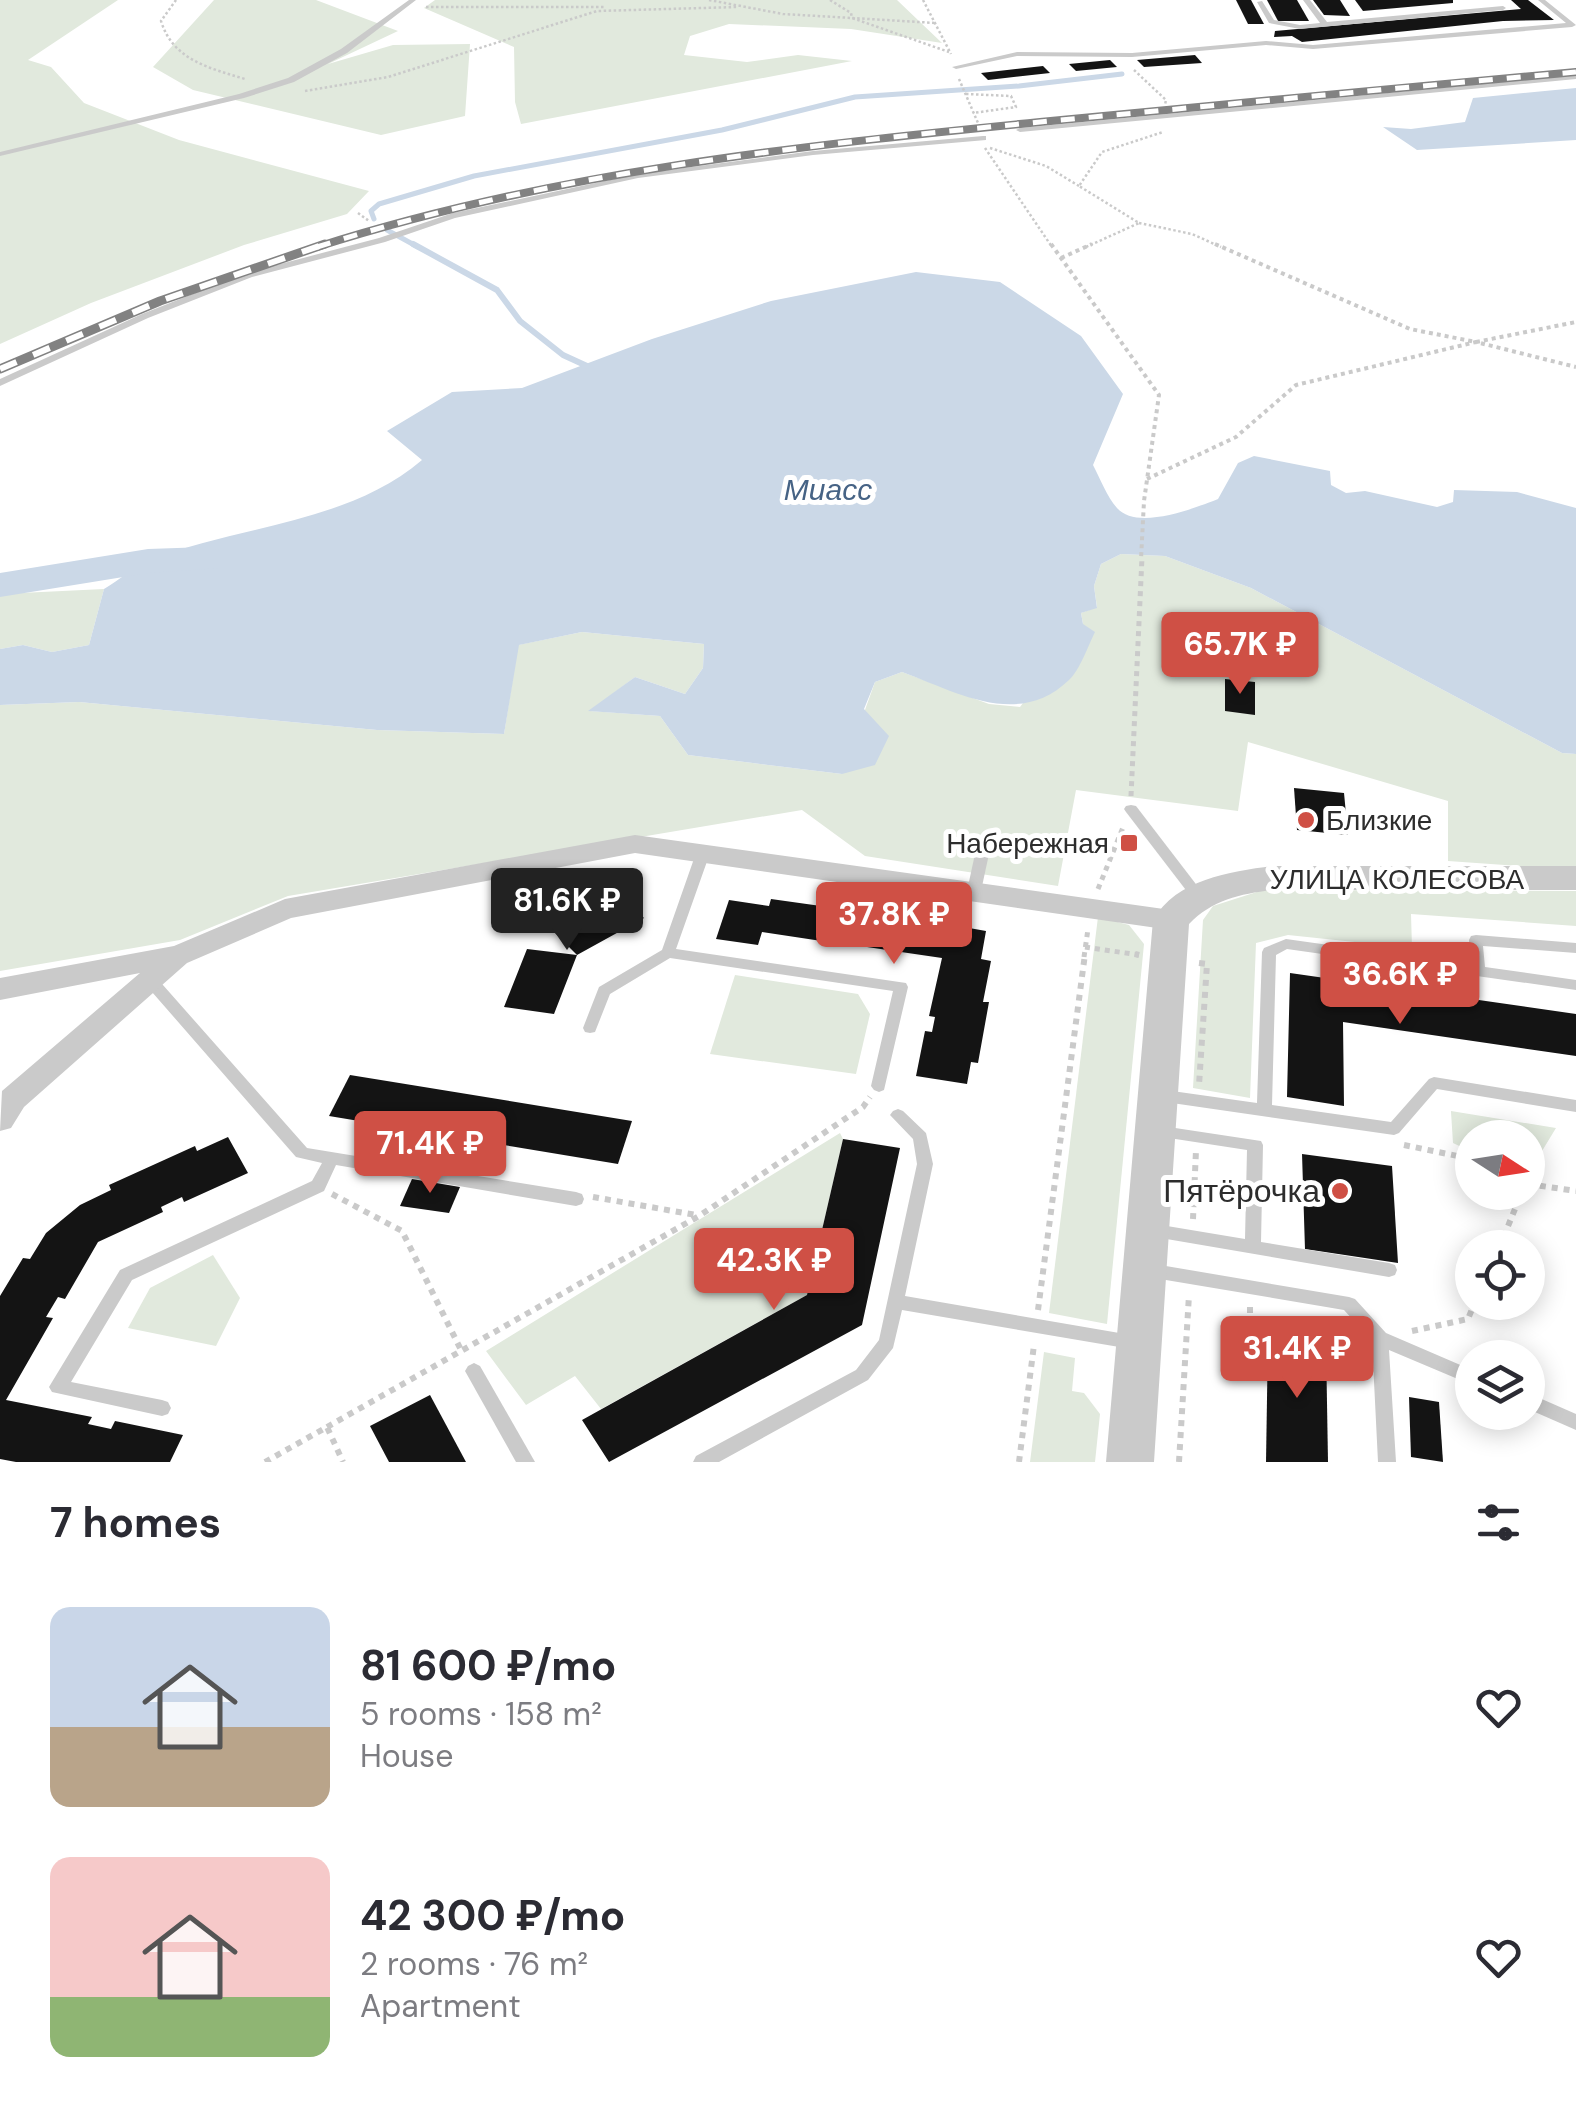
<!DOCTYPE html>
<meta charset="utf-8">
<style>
body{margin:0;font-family:"DM Sans",sans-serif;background:#f2f2f3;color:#2b2b33;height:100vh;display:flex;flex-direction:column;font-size:38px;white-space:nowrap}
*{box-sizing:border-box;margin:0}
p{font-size:32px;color:#7c7c81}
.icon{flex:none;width:55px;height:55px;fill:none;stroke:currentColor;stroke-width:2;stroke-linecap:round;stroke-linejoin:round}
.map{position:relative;height:1462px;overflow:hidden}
.drawer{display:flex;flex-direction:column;background:#fff;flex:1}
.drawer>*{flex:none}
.needle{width:65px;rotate:102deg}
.buttons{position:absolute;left:1455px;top:1120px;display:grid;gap:20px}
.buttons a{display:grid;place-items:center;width:90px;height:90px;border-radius:50%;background:#fff;box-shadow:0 5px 25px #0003;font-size:50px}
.price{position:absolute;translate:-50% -85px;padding:0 22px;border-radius:10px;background:#cf5045;color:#fff;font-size:32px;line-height:65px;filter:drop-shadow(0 2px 5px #0008)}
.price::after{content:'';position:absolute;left:50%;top:60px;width:30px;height:22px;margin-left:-15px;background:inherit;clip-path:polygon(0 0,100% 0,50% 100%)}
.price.active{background:#222;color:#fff}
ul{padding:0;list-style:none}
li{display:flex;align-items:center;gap:30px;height:250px;padding:0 50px}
li span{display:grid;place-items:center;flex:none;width:280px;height:200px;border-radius:20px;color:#555}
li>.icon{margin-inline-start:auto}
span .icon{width:120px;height:120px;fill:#fffc;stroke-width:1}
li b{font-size:42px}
h2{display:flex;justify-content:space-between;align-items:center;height:120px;padding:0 50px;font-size:42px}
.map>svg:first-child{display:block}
</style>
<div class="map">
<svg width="1576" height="1462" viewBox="0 0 1576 1462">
<rect width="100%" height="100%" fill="#fff"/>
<g fill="#e1e9dd">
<polygon points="0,0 118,0 28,60 51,67 84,103 179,140 369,191 347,214 244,245 91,303 0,344"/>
<polygon points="214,0 316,0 398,31 328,64 393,45 470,44 465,116 381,135 193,90 153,67"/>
<polygon points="435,0 897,0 942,43 851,29 729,24 690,36 684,55 747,62 798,55 852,61 521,124 515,102 514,47 424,8"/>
<polygon points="1121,554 1165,556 1251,588 1562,753 1576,754 1576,870 1448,861 1448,801 1248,742 1238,811 1076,790 1058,886 865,856 802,810 288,896 180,940 0,971 0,705 79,702 377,730 504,734 518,645 582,632 704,644 703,668 685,694 635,677 590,711 660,716 688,755 842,774 875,682 902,672 989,704 1020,707 1083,624 1081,613 1097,607 1094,586 1101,564"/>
<polygon points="104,589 89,645 52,652 23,645 0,649 0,594"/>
<polygon points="1263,890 1576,891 1576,926 1411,914 1412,948 1288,935 1256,943 1250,1098 1193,1088 1203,920 1213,906"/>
<polygon points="1098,917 1129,925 1144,944 1107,1324 1049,1313"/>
<polygon points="735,975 858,994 870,1014 856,1074 710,1054"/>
<polygon points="1451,1112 1451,1111 1556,1128 1528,1174 1528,1138 1472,1138 1472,1152 1453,1143"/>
<polygon points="840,1133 843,1139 807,1295 601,1409 575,1376 526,1405 486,1351"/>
<polygon points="213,1255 240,1298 216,1346 128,1328 150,1288"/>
<polygon points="1044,1352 1075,1358 1072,1391 1084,1393 1100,1414 1095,1462 1030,1462"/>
</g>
<g fill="#cbd8e7">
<polygon points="1576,88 1576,140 1417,150 1383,127 1411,129 1465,122 1473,98"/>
<path d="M 916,272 L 1000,282 L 1081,336 L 1123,394 L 1093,465 C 1100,478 1107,497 1117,508 C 1137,531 1195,508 1218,499 L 1238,463 L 1254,456 L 1330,471 L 1331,485 L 1346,493 L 1365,491 L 1437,507 L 1453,502 L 1454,490 L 1517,492 L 1576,508 L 1576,754 L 1562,753 L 1251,588 L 1165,556 L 1121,554 L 1101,564 L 1094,586 L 1097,608 L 1081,613 L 1083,624 L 1095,632 C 1088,646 1080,670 1069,680 C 1018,729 957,692 902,672 L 875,682 L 864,709 L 889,736 L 875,765 L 842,774 L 688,755 L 660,716 L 588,711 L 635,677 L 685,694 L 703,668 L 704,644 L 582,632 L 519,645 L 504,734 L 377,730 L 79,702 L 0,705 L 0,649 L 23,645 L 52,652 L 89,645 L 104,589 C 119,580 134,567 150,560 C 239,525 347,524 422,460 L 387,431 L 452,392 L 522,388 L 652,339 L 771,301 Z"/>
</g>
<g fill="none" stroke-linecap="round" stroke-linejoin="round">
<g stroke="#cbd8e7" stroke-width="5">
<polyline points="374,219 371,211 379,204 474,176 722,130 855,97 1019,86 1122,74"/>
<polyline points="387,230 418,247"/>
</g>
<polyline stroke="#cbd8e7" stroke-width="6" points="413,244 497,290 520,321 563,355 587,366"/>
<polygon fill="#cbd8e7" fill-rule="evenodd" points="206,547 220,550 226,559 220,568 148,573 0,597 0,573 148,549"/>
</g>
<g fill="#141414">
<polygon points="1236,0 1251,0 1264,24 1248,24"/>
<polygon points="1267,0 1297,0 1309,21 1278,21"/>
<polygon points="1313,0 1340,0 1350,16 1324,15"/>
<polygon points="1355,0 1453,0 1453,3 1363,11"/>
<polygon points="1511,0 1528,0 1554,20 1503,21 1302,42 1292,36 1274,37 1275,31 1521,9"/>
<polygon points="1195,55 1202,63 1144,67 1137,60"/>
<polygon points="1110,60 1117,67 1076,71 1069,64"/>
<polygon points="1043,66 1050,73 988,80 981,73"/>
<polygon points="1225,679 1255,682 1255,715 1225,711"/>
<polygon points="1294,788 1344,793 1348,835 1297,830"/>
<polygon points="615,891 644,918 577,955 554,1014 504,1007 527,949 577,955 549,927"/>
<polygon points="771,899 828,907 829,903 986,931 981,959 991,961 983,1002 989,1002 978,1063 971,1062 967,1084 916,1076 925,1031 932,1032 935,1017 929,1016 942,958 867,947 868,943 849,940 848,945 762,932 758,945 716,939 729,900 769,906"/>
<polygon points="1290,973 1576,1014 1576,1056 1343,1022 1344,1106 1287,1097"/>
<polygon points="350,1075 632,1121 618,1164 329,1116"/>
<polygon points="228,1137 248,1173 184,1202 182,1197 161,1207 163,1212 98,1242 65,1299 58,1297 46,1317 53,1318 6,1400 92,1417 88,1424 111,1429 115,1421 183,1435 170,1462 16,1462 0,1459 0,1296 23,1258 30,1259 46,1233 80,1205 111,1190 109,1185 195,1146 197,1151"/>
<polygon points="843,1139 900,1148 862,1325 609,1462 582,1420 807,1295"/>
<polygon points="1302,1154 1392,1166 1398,1263 1305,1249"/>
<polygon points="412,1179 460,1187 449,1213 400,1206"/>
<polygon points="1268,1335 1326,1344 1328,1462 1266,1462"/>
<polygon points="430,1395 466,1462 389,1462 370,1426"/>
<polygon points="1409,1397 1439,1402 1443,1462 1411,1457"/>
</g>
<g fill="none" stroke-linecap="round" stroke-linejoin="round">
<g stroke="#cacaca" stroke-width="2.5" stroke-dasharray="2.5 2.5" stroke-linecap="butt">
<path d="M 176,0 L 161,21 C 173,60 209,68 245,79"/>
<polyline points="709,0 783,14 852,18 949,52"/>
<polyline points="830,0 851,13 852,18 935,23"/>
<polyline points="923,0 951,54"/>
<polyline points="426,7 605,7"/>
<polyline points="1134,70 1166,100 1165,105"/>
<polyline points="959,79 978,123"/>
<polyline points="305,91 388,77 597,11 738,7"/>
<polyline points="966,94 1011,96 1016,107 973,113"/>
<polyline points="985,148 1052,247"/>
<polyline points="990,148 1046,166 1079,186"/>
<polyline points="358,213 369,221"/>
<polyline points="1139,223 1192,234 1221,247"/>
<polyline points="1086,247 1139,223 1079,186 1102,152 1163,132"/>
</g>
<g stroke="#cacaca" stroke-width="4" stroke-dasharray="4 4" stroke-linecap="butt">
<polyline points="1051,244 1159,395 1144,501 1141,559"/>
<polyline points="1215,244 1410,329 1476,342 1576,322"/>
<polyline points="1061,258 1092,244"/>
<polyline points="1147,479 1236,437 1296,385 1476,342 1576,367"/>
</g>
<g stroke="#cacaca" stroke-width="5" stroke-dasharray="5 5" stroke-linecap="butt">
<polyline points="1131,796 1142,557"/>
<polyline points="1098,889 1124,825"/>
<polyline points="1085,947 1139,955"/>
<polyline points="1084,957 1088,929"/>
</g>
<g stroke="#cacaca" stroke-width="6" stroke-dasharray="6 6" stroke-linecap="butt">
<polyline points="1135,954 1139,955"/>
<polyline points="1199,963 1207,964 1199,1085"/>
<polyline points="1404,1145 1472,1159"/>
<polyline points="1528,1184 1576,1191"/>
<polyline points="332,1194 402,1231 462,1352"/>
<polyline points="593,1197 696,1215"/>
<polyline points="1193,1219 1196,1150"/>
<polyline points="1499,1248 1522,1192"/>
<polyline points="1250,1307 1250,1334"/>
<polyline points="1038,1310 1085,954"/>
<polyline points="1412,1331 1468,1319 1475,1302"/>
<polyline points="327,1427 699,1216 863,1107 870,1097"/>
<polyline points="265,1462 327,1427 343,1462"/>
<polyline points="1019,1462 1034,1345"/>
<polyline points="1179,1462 1189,1295"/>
</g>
<g fill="#cacaca" fill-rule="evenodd">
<polygon points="409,0 416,0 347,53 294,82 244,98 0,156 0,152 239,94 288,78 341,49"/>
<polygon points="1303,0 1310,0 1327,22 1503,6 1506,8 1503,10 1300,29 1269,23 1257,2 1262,1 1274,20 1300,25 1320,23"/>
<polygon points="1538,0 1545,0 1576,25 1572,27 1313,49 1266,45 1132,57 1017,56 956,69 952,67 1017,52 1132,53 1266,41 1313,45 1566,23"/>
<polygon points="1576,75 1576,79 1020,132 1016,130 1020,128"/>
<polygon points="983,136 986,136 986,140 813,155 638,178 455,218 385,242 252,277 148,318 0,386 0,379 142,314 246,273 379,238 453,213 638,174 813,151"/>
<polygon points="1131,805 1136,806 1202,892 1204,895 1202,898 1192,898 1126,812 1124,809 1126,806"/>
<polygon points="985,836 992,840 981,891 979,894 969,894 967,891 978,840"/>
<polygon points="703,848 710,853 676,949 906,983 908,987 884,1090 879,1092 874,1090 871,1086 893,991 670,958 610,994 595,1032 590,1033 585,1032 583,1028 599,987 662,950 696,853"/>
<polygon points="1476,935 1576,943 1576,953 1483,946 1485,967 1576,980 1576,990 1287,949 1276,955 1272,1105 1391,1122 1429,1079 1434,1077 1576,1100 1576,1112 1437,1089 1399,1133 1394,1135 1165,1102 1160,1100 1157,1096 1160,1092 1165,1090 1257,1103 1262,952 1264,948 1286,939 1471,965 1469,940 1471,936"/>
<polygon points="150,975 155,976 307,1148 576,1192 582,1194 584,1199 582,1204 576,1206 336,1165 324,1191 132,1280 71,1382 162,1400 168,1402 171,1408 168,1414 162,1416 52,1392 49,1387 52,1382 120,1270 312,1181 322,1163 296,1157 145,984 143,980 145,976"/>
<polygon points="898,1109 903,1111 926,1133 933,1164 905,1296 1131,1335 1137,1337 1140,1342 1137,1347 1131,1349 902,1310 893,1348 868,1380 719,1462 693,1462 696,1456 856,1370 879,1340 917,1164 913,1139 890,1115 893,1111"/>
<polygon points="1162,1126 1261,1141 1263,1145 1261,1242 1389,1263 1395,1265 1397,1270 1395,1275 1389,1277 1149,1236 1147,1231 1149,1226 1155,1224 1245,1239 1247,1150 1156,1136 1154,1132 1156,1128"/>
<polygon points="1154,1264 1349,1297 1355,1299 1386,1333 1472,1370 1472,1385 1389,1350 1396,1462 1378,1462 1372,1341 1344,1310 1154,1278 1148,1276 1146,1271 1148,1266"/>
<polygon points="474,1363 480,1366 535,1462 516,1462 465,1371 468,1366"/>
<polygon points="1528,1393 1576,1414 1576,1430 1528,1409"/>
</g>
<polygon fill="#cacaca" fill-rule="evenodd" points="635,835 1171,910 1181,913 1185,920 1181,927 1171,930 635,853 291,918 187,963 24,1107 11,1128 0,1131 2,1091 140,973 0,1000 0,978 174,946 285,899"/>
<path fill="#cacaca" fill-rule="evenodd" d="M 1272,866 L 1576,866 L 1576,890 L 1272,890 C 1240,894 1212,900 1189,924 L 1154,1462 L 1106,1462 L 1153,920 C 1177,879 1229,872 1272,866 Z"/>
<g stroke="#828282" stroke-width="8">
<path id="rail-far1" d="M 317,247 C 552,172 796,146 1040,122 C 1219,105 1397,88 1576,72"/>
</g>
<g stroke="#828282" stroke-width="9">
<polyline id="rail" points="0,369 160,301 325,244"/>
</g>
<use href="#rail-far1" stroke="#fff" stroke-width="5" stroke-dasharray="14" stroke-linecap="butt"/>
<use href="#rail" stroke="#fff" stroke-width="6" stroke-dasharray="18" stroke-linecap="butt"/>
</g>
<g fill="#cf5045" stroke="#fff" stroke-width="4">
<circle cx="1306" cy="820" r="10"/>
<rect x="1119" y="833" width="20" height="20" rx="5"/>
<circle cx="1340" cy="1191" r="10"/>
</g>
<g text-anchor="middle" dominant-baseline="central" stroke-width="10" stroke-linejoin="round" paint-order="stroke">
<g font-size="28" fill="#2d2d2d" stroke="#fff" text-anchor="start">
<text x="1326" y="820">Близкие</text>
<text x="1109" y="843" text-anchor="end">Набережная</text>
</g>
<g font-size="28" fill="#2d2d2d" stroke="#fff">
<text x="1397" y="879">УЛИЦА КОЛЕСОВА</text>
</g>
<g font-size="30" font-style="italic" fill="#466385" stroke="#fff">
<text x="828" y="489">Миасс</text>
</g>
<g font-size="32" fill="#2d2d2d" stroke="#fff" text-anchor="end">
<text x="1320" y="1191">Пятёрочка</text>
</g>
</g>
</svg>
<div class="buttons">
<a><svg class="needle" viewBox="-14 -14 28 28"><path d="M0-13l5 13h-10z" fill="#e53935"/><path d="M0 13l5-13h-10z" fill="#7c7c81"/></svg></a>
<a><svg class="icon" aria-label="locate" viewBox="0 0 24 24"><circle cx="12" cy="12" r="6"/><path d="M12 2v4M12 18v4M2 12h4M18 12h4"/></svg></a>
<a><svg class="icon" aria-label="layers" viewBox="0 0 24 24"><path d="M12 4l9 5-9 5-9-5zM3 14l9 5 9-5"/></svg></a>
</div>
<b class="price" style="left:1240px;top:697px">65.7K ₽</b>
<b class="price active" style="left:567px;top:953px">81.6K ₽</b>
<b class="price" style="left:894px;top:967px">37.8K ₽</b>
<b class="price" style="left:1400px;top:1027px">36.6K ₽</b>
<b class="price" style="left:430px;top:1196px">71.4K ₽</b>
<b class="price" style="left:774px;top:1313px">42.3K ₽</b>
<b class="price" style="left:1297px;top:1401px">31.4K ₽</b>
</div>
<section class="drawer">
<h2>7 homes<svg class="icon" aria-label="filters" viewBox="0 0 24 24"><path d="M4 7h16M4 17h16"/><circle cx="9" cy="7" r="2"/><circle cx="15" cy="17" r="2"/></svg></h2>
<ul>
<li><span style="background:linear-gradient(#c9d6e8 60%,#b9a48a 0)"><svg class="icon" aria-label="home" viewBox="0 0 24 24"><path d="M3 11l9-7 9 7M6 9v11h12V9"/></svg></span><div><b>81 600 ₽/mo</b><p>5 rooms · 158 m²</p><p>House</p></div><svg class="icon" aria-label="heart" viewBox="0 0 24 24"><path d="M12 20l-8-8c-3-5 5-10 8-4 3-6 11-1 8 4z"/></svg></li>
<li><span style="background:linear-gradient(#f6c9c9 70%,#8fb573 0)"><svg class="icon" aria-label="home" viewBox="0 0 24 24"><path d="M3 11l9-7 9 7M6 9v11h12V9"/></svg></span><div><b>42 300 ₽/mo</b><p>2 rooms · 76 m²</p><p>Apartment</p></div><svg class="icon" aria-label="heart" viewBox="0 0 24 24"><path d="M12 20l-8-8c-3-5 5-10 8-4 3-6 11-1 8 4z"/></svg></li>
</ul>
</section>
